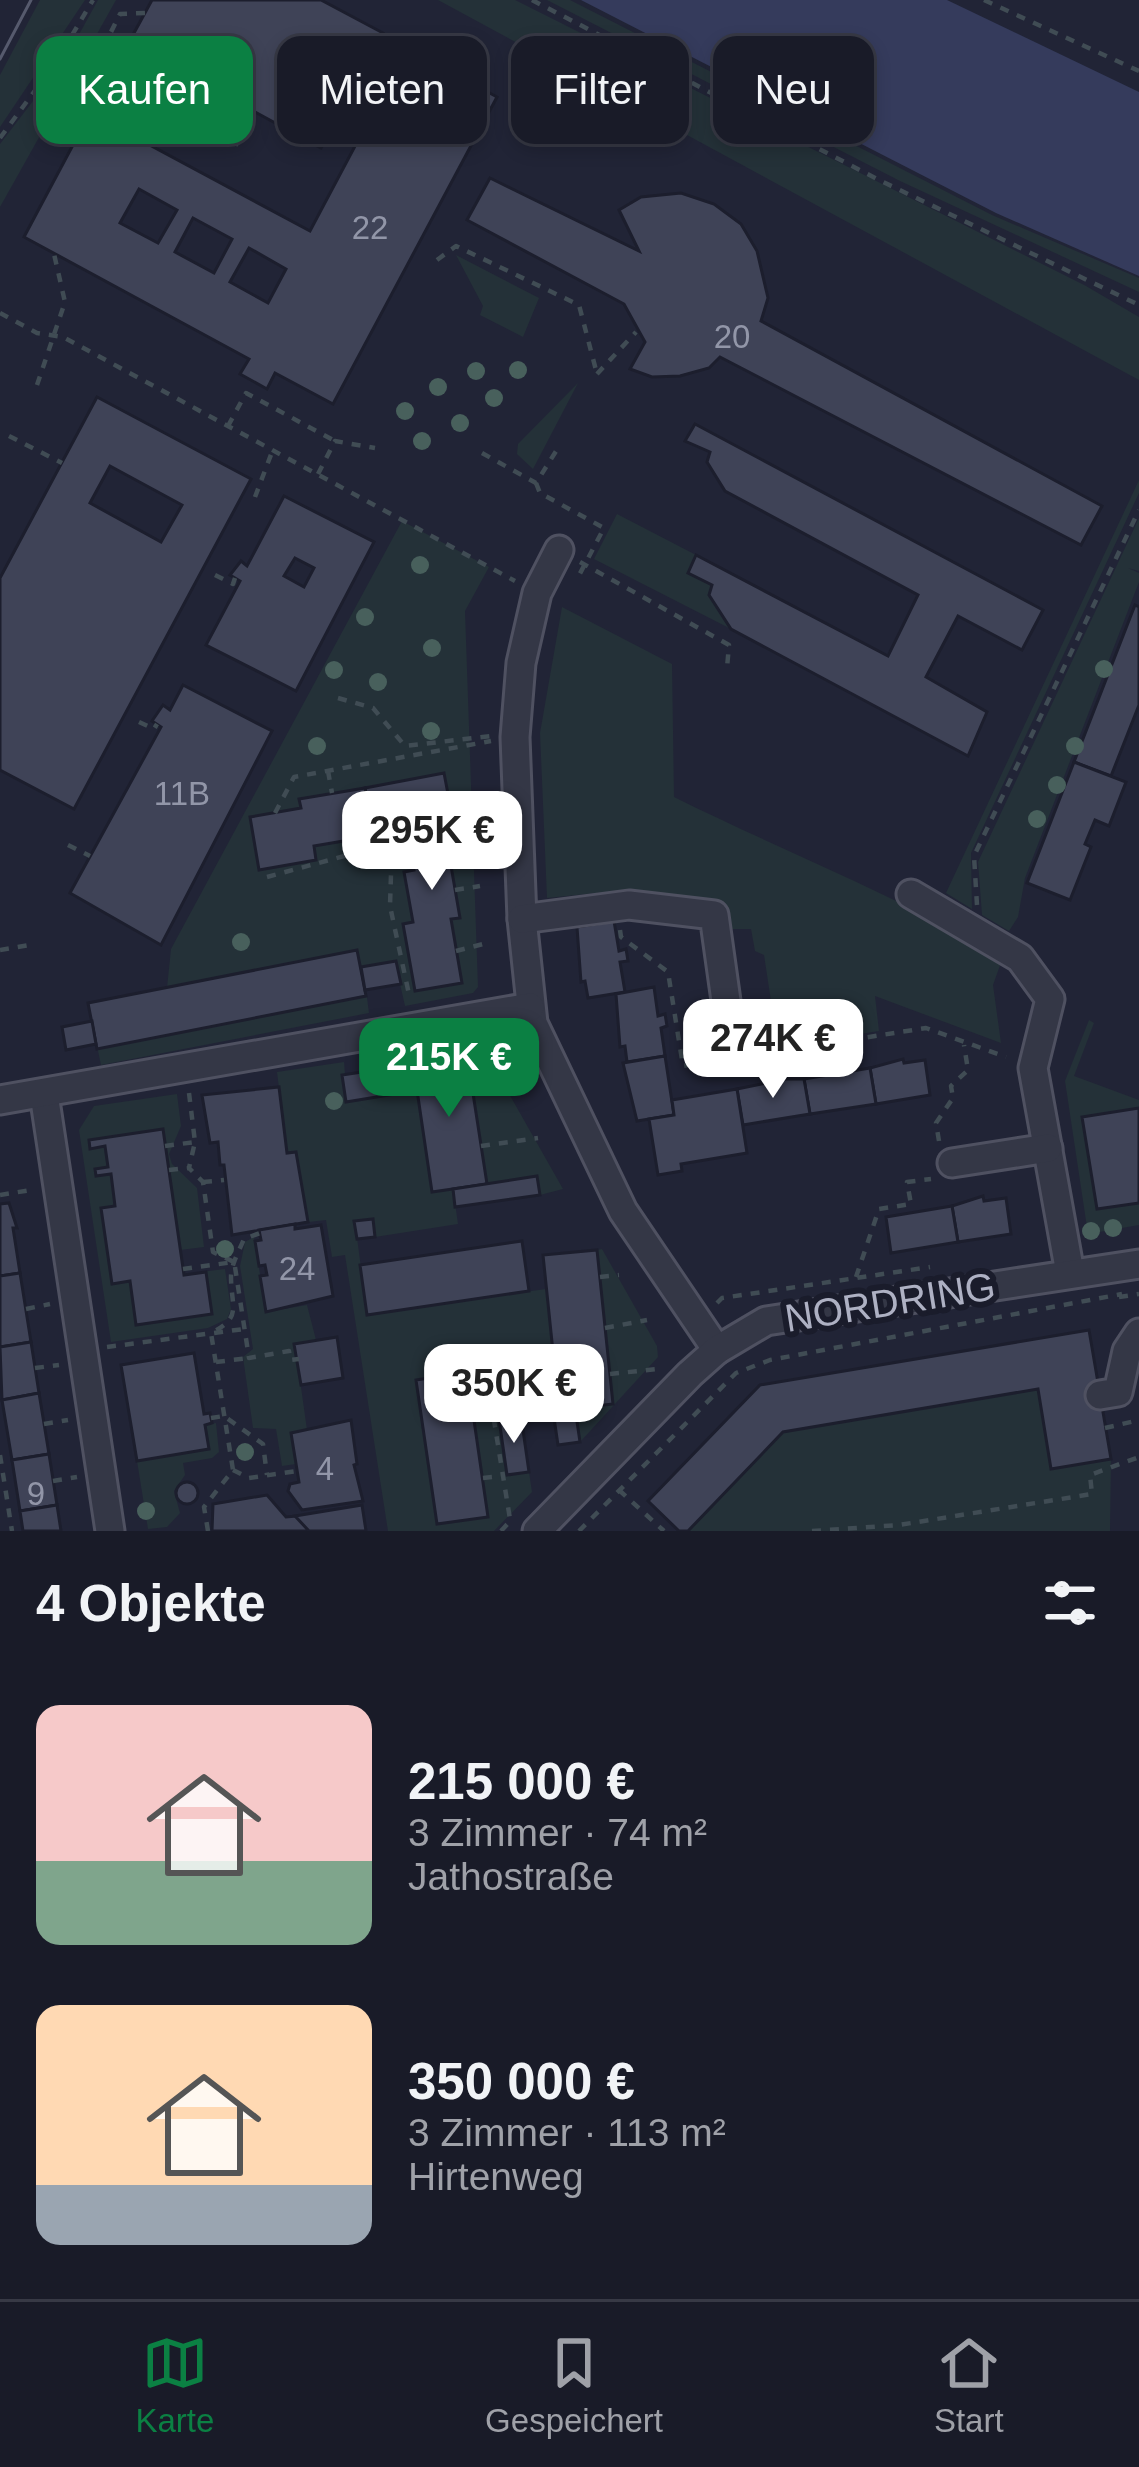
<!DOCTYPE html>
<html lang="de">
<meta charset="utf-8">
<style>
body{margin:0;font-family:Arial,sans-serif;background:#262834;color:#f1f3f6;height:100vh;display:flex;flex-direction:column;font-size:45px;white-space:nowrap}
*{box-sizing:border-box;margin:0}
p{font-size:39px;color:#9fa1a8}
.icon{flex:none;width:66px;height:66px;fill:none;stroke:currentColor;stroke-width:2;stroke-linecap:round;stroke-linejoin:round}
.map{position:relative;height:1531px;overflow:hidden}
.sheet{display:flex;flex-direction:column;background:#191b28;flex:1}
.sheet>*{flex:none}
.banner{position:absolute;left:36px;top:36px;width:1068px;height:108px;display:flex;gap:24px}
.price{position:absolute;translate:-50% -102px;padding:0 27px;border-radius:24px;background:#fff;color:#222;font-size:39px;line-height:78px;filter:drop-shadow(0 3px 6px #0008)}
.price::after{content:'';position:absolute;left:50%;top:72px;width:36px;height:27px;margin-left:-18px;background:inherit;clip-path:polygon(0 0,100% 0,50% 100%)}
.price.on{background:#0b8043;color:#fff}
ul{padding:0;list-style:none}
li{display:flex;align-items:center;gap:36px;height:300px;padding:0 36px}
li span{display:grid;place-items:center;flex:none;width:336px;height:240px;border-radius:24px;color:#555}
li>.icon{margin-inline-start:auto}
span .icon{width:144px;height:144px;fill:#fffc;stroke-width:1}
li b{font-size:51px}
h2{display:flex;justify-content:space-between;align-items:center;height:144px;padding:0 36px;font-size:51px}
.tag{padding:0 42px;border-radius:24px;background:#191b28;box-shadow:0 6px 18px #0003,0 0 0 3px #373945;font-size:42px;line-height:108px}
.tag.on{background:#0b8043;color:#fff}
.menu{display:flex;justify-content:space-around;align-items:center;height:168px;border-top:3px solid #373945;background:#191b28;font-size:33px;color:#9fa1a8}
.menu a{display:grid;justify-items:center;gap:6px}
.menu .on{color:#0b8043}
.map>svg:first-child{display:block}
</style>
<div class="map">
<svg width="1139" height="1531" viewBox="0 0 1139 1531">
<rect width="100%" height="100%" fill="#212436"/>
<g fill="#243138">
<polygon points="40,0 85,0 0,127 0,75"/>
<polygon points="98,0 116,0 0,207 0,144 66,58"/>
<polygon points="438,0 515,0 1086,286 1139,317 1139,380"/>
<polygon points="547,0 570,0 992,215 1139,278 1139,292 900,181"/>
<polygon points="456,255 539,298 523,337 480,315 483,306"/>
<polygon points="578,383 533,469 517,454 518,444"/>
<polygon points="1139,480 1139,493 971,853 972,909 946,893"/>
<polygon points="617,514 696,555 688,573 712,585 709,595 731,629 594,559"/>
<polygon points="1139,518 1139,571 1128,568 1139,573 1139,582 1025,878 1018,917 1009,931 982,915 978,862"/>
<polygon points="402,521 489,567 465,611 478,987 473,993 405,1006 400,984 366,990 369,1013 101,1065 88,1003 167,988 171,949"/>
<path d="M 562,607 L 672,664 L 674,797 C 783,851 898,896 1003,957 L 993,985 L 1001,1043 L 875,996 L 879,1031 L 778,1047 L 764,955 L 755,951 L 751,929 L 727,929 L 715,906 L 627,890 L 547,898 L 540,733 Z"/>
<polygon points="1089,1020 1094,1023 1074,1076 1139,1100 1139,1225 1088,1234 1065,1081"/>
<polygon points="466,1048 483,1048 563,1189 540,1195 536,1177 487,1184"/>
<polygon points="412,1056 432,1192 453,1189 458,1224 375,1237 373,1219 355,1222 367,1314 546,1289 559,1410 499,1419 507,1475 529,1472 532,1492 494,1531 388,1531 345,1255 332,1257 326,1220 308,1222 296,1153 287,1153 277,1072 344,1062 347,1102 406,1092 401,1058"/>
<polygon points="177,1094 181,1126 169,1154 172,1164 197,1188 204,1247 180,1250 184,1274 225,1269 231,1309 227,1319 208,1328 111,1342 79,1130 94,1106"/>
<polygon points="254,1237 266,1312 307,1305 316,1340 295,1344 307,1430 291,1433 296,1464 282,1466 276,1429 253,1428 243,1357 253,1349 240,1266 245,1242"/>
<polygon points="602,1249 657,1346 658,1357 580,1442 575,1408 613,1404 597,1250"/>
<polygon points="1038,1389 1051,1469 1111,1459 1110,1531 688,1531 783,1432"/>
<polygon points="216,1423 219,1452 212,1458 183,1463 185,1475 174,1491 180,1513 167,1527 148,1529 137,1461 208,1449 205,1425"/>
</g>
<polygon fill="#353b5c" points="581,0 947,0 1139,92 1139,276 996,213"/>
<g fill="#3f4357" stroke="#1c1e2d" stroke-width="3" fill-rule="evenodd">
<polygon points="152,0 321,0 383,33 321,148 235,101 230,110 211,99 215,90 128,44"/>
<path d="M 407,48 L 497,97 L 333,404 L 275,373 L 267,389 L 240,374 L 249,359 L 24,237 L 90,113 L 310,231 ZM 139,189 L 177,210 L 158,243 L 120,223 ZM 193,218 L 232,239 L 214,273 L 175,252 ZM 249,248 L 286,269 L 268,303 L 230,282 Z"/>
<polygon points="127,86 154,92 148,104 158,114 152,124 140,121 132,135 118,128 127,110 118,93"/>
<polygon points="490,178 639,251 619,210 641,197 681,193 714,204 741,224 757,251 768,298 761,321 1102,506 1081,545 720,357 709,368 680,376 652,377 630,369 645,342 624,304 467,220"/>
<path d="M 97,397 L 251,479 L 74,809 L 0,770 L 0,578 ZM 110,466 L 182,505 L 161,542 L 90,503 Z"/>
<polygon points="695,424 1043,610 1022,650 958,616 926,677 987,712 968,756 731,629 709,595 712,585 688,573 696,555 888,656 918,595 725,491 707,462 710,452 685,441"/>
<path d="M 284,496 L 374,542 L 296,691 L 206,645 L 240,581 L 230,575 L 241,561 L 247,566 ZM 295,558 L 314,568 L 304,587 L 284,576 Z"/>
<polygon points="1135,605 1139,607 1139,705 1111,776 1074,762"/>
<polygon points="183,685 272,731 161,945 70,893 161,727 152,721 163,705 170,710"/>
<polygon points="1074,762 1126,782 1109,826 1095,820 1085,844 1091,847 1070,900 1027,883"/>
<polygon points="444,773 448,794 369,809 365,788"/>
<polygon points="365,788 373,836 314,846 316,860 259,870 250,817 301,808 299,799"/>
<polygon points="448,794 461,864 451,866 460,918 451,919 462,983 415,991 403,924 413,922 404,872 414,870 401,803"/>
<polygon points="614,921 619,951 626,949 628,961 620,962 625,992 588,998 585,981 581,982 577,927"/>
<polygon points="357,950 366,996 97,1049 88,1003"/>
<polygon points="396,961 401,984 365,990 361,967"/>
<polygon points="654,987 658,1016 665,1014 667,1026 661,1028 665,1056 627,1062 625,1046 620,1047 616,994"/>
<polygon points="92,1021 96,1044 66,1050 62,1027"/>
<polygon points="466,1048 487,1184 432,1192 412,1056"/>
<polygon points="665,1056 674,1115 637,1121 623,1063"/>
<polygon points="903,1059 904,1063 925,1060 930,1095 876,1104 870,1068"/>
<polygon points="402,1066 407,1092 346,1102 342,1075"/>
<polygon points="870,1068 876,1104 810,1114 804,1079"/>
<polygon points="786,1079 804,1079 810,1114 743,1125 737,1089"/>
<polygon points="279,1087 287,1153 296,1152 308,1222 232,1235 224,1165 220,1165 218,1142 210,1143 202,1095"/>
<polygon points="737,1089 747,1153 681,1164 682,1171 658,1175 649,1119 674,1115 672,1100"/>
<polygon points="1139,1108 1139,1203 1097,1209 1082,1117"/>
<polygon points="163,1129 184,1275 206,1272 212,1314 136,1325 130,1281 112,1284 101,1208 115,1206 111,1174 96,1176 95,1169 108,1167 105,1146 90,1149 89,1140"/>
<polygon points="537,1176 540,1195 455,1207 453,1189"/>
<polygon points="983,1196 984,1201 1006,1198 1011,1234 958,1242 952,1206"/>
<polygon points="9,1203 17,1228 13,1228 20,1273 0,1276 0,1204"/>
<polygon points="952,1206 958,1242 891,1253 886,1217"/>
<polygon points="373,1219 375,1237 357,1239 354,1221"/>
<polygon points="295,1224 295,1229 321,1225 333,1296 266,1312 260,1276 267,1275 265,1265 259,1266 255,1241 261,1240 259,1230"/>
<polygon points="522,1241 529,1291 367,1315 360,1265"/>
<polygon points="597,1250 613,1404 559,1410 543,1255"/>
<polygon points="20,1273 31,1342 0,1347 0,1276"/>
<polygon points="1089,1330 1111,1459 1051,1469 1038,1389 783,1432 688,1531 679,1531 648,1501 760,1385"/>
<polygon points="337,1337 343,1378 301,1385 294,1344"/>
<polygon points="31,1342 39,1393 2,1400 0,1347"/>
<polygon points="194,1353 204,1414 210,1413 212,1423 205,1425 209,1449 137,1461 121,1365"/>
<polygon points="467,1372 488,1517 437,1524 416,1380"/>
<polygon points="39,1393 49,1454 12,1460 2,1400"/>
<polygon points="575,1408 580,1442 558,1445 553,1411"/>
<polygon points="521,1416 529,1472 507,1475 499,1419"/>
<polygon points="351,1420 357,1464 354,1465 363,1501 302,1510 288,1491 290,1484 299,1482 291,1433"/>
<polygon points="49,1454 57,1505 20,1511 12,1460"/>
<circle cx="187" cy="1493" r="11"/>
<polygon points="267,1495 286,1517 297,1516 309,1531 212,1531 213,1504"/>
<polygon points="57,1505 61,1531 23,1531 20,1511"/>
<polygon points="362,1505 366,1531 309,1531 295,1516"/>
</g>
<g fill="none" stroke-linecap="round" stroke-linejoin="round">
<g stroke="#4f5161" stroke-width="33">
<g id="minor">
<polyline points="559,550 537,593 521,663 515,737 522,919 533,1023 623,1211 717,1350"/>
<polyline points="911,894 1020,958 1050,999 1033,1068 1070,1273"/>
<polyline points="522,919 629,905 714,915 734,1058"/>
<polyline points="44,1094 110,1531"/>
<polyline points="0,1100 530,1007"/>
<polyline points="952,1163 1048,1148"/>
<polyline points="1100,1395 1118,1392 1127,1351 1139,1333"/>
<polyline points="537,1531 690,1374 717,1350 766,1321 1139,1264"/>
</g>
</g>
<g stroke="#404c54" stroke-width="4.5" stroke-dasharray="9 9" stroke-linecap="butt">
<polyline points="532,0 881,181 1139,305"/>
<polyline points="984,0 1139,71"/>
<polyline points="145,13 120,14 110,34 113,59 151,80 244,149"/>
<polyline points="125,132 151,80"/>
<polyline points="0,138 56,62 93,0"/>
<polyline points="437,260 456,246 579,305 597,374"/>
<polyline points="0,313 37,333 63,337 515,581"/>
<polyline points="597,374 636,332"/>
<polyline points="37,385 65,302 54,254"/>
<polyline points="228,426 246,393 335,441"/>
<polyline points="9,436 62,463"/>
<polyline points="482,453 536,483 558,448"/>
<polyline points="318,474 335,441 375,448"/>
<polyline points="536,483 540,493 604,528 576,581"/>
<polyline points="255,497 272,452"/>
<polyline points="580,562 729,645 727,668"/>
<polyline points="215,575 233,584 235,578"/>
<polyline points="338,698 373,708 405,746 491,736"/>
<polyline points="139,722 154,729 157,724"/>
<polyline points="328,771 332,793"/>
<polyline points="275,813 294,777 491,741"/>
<polyline points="455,829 478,825"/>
<polyline points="68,845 90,856"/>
<polyline points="267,877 392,843 390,906 410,999"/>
<polyline points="455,890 480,886"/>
<polyline points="977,905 974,856 1139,510"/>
<polyline points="620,930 621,937 668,972 683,1066 708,1062"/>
<polyline points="0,950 29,945"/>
<polyline points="456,951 483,944"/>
<polyline points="761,1054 926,1028 1006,1057"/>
<polyline points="472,1087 509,1080"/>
<polyline points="189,1093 195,1142 189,1168 203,1182 213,1252 234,1262"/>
<polyline points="939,1141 936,1123 953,1098 951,1086 968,1070 964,1045"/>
<polyline points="165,1146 195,1142"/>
<polyline points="481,1146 538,1138"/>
<polyline points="169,1170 189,1168"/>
<polyline points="203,1182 224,1180"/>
<polyline points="0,1195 31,1190"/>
<polyline points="235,1267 249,1358 289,1351 290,1360 299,1359"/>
<polyline points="183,1269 234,1262"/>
<polyline points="600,1277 619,1275"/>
<polyline points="856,1277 879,1209 911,1204 907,1182 931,1179"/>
<polyline points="1119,1297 1139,1294"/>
<polyline points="717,1303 722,1298 930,1267"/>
<polyline points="26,1309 50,1304"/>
<polyline points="605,1328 647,1320"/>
<polyline points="107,1347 244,1329"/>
<polyline points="216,1362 249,1358"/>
<polyline points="35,1368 59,1365"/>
<polyline points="610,1374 658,1369"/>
<polyline points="472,1405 491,1402 510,1519"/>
<polyline points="211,1418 224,1416 263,1444 267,1475"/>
<polyline points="44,1424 68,1420"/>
<polyline points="1105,1428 1139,1420"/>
<polyline points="0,1455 12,1531"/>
<polyline points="233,1470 249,1478 297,1471"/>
<polyline points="483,1478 501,1476"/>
<polyline points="53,1481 77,1477"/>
<polyline points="619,1490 664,1531"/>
<path d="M 208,1531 L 204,1507 L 233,1470 L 211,1333 C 243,1317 231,1307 231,1277 C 231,1265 239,1251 244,1239 L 260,1233"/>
<polyline points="501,1531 512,1519"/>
<polyline points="579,1531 736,1373 770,1360 1122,1294"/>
<polyline points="812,1531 899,1525 1092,1494 1090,1475 1139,1457"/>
</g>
<use href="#minor" stroke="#343746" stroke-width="27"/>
<polyline stroke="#565a6d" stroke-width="3" points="0,59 31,0"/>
</g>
<g fill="#48605c">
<circle cx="518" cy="370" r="9"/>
<circle cx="476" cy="371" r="9"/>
<circle cx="438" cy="387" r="9"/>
<circle cx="494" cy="398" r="9"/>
<circle cx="405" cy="411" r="9"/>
<circle cx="460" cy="423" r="9"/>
<circle cx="422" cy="441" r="9"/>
<circle cx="420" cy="565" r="9"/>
<circle cx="365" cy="617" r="9"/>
<circle cx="432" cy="648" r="9"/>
<circle cx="1104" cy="669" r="9"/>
<circle cx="334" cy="670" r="9"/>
<circle cx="378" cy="682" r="9"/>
<circle cx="431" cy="731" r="9"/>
<circle cx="317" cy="746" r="9"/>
<circle cx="1075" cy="746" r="9"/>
<circle cx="1057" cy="785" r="9"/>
<circle cx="1037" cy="819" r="9"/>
<circle cx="241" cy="942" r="9"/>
<circle cx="334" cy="1101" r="9"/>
<circle cx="1113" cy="1228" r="9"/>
<circle cx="1091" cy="1231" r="9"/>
<circle cx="225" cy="1249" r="9"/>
<circle cx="245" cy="1452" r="9"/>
<circle cx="146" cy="1511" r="9"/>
</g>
<g text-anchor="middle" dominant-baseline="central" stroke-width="12" stroke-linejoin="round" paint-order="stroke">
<g font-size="33" fill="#9296a8">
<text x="370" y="227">22</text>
<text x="732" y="336">20</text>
<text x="182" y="793">11B</text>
<text x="297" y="1268">24</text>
<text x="325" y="1468">4</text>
<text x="36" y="1493">9</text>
</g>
<g font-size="39" fill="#aeb1c3" stroke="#1a1c2b">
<text transform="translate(890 1302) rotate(-9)">NORDRING</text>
</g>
</g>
</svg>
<b class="price" style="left:432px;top:893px">295K €</b>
<b class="price" style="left:773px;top:1101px">274K €</b>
<b class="price on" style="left:449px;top:1120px">215K €</b>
<b class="price" style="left:514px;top:1446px">350K €</b>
<div class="banner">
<a class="tag on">Kaufen</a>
<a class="tag">Mieten</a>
<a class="tag">Filter</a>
<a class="tag">Neu</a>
</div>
</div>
<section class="sheet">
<h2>4 Objekte<svg class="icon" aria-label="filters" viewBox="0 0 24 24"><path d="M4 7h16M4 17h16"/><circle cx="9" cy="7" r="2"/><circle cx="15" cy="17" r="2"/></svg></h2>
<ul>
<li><span style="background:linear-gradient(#f6c9c9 65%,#7fa58c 0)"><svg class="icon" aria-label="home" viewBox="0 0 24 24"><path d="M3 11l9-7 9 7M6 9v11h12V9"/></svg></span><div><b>215 000 €</b><p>3 Zimmer · 74 m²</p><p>Jathostraße</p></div></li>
<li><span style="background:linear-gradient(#ffd9b3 75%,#9aa5b1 0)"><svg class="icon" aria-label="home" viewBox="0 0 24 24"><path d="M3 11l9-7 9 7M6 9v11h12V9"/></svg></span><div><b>350 000 €</b><p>3 Zimmer · 113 m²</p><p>Hirtenweg</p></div></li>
</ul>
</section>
<nav class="menu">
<a class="on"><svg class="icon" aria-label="map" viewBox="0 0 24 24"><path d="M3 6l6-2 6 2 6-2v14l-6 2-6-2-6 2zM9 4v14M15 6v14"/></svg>Karte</a>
<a><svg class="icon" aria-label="saved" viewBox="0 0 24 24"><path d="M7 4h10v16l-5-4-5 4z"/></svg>Gespeichert</a>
<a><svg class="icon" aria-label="home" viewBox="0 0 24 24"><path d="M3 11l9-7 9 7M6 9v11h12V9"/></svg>Start</a>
</nav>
